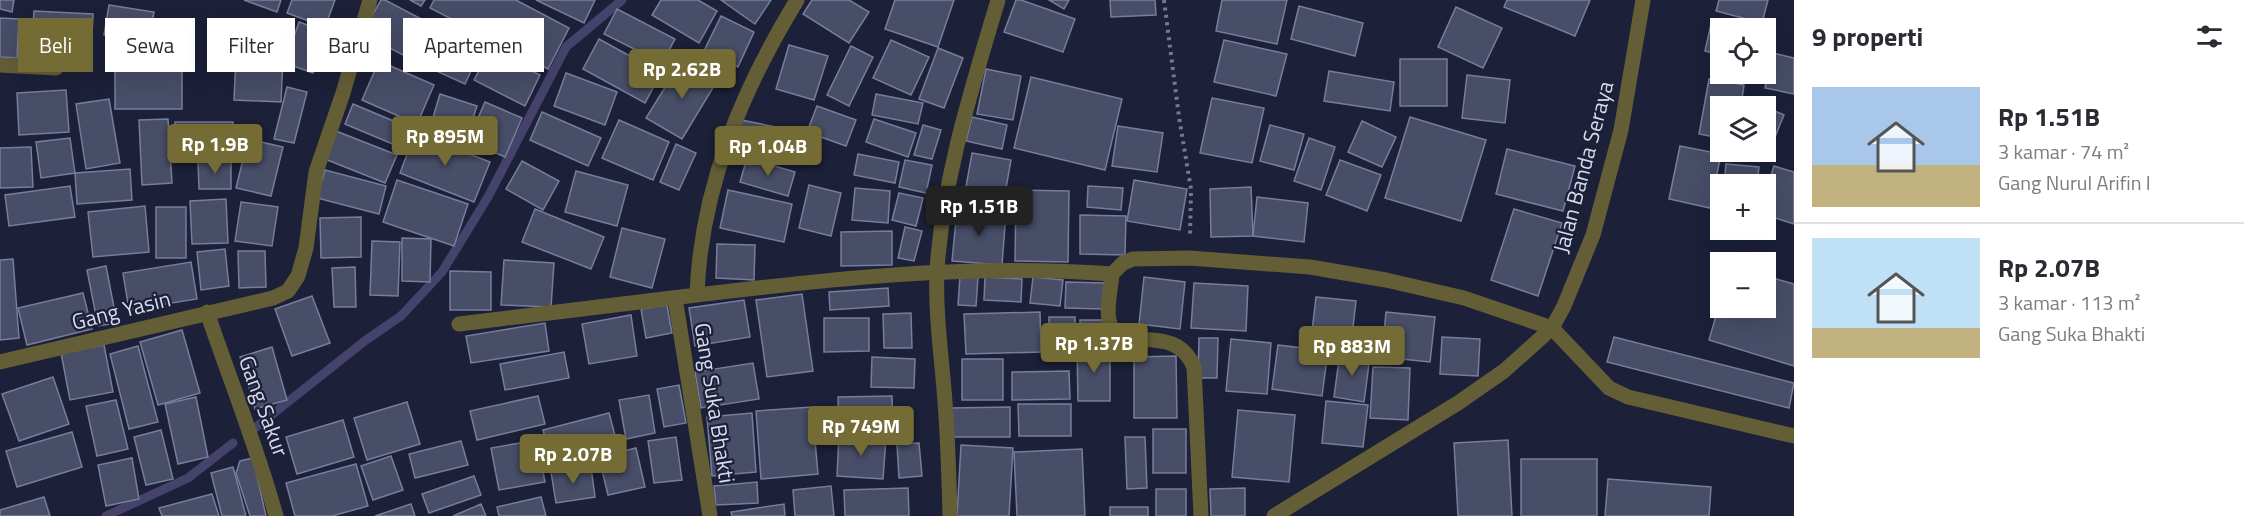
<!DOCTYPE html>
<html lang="id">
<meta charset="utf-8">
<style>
body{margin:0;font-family:"Titillium Web",sans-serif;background:#f2f2f3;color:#2b2b33;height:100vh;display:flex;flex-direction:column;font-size:22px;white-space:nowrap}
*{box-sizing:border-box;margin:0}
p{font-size:20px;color:#7c7c81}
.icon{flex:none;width:33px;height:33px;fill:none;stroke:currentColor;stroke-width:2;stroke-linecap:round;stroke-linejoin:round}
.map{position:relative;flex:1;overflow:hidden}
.side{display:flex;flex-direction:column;background:#fff;width:450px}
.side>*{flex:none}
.top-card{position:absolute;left:18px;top:18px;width:570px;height:54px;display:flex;gap:12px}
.fabs{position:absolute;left:1710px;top:18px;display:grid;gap:12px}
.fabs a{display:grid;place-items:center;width:66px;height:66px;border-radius:0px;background:#fff;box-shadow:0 6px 24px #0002;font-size:30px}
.price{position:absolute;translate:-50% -51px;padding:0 14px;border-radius:6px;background:#746b35;color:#fff;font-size:20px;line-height:39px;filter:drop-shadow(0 2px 3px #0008)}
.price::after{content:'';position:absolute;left:50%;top:36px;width:18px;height:14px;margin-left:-9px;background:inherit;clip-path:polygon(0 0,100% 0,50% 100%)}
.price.on{background:#222;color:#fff}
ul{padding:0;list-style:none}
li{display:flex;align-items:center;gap:18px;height:150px;padding:0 18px}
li+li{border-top:2px solid #e1e1e2}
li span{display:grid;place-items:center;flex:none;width:168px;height:120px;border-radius:0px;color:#555}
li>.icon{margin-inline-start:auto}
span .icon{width:72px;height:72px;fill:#fffc;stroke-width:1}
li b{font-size:26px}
h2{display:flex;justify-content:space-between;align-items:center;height:72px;padding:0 18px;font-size:26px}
.tag{padding:0 21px;border-radius:0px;background:#fff;box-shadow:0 6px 24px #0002;font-size:21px;line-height:54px}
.tag.on{background:#746b35;color:#fff}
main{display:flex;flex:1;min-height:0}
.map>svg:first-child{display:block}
</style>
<main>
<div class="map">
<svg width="1794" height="516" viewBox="0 0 1794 516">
<rect width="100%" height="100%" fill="#1c2038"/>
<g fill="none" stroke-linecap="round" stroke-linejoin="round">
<g stroke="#45426b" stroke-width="9">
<polyline points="255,428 366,340 401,316 442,272 488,197 566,47 622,0"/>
<polyline points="106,516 188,478 233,443"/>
</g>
</g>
<g fill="#484d68" stroke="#777d9b" stroke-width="1.5">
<polygon points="0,0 14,0 12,12 0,9"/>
<polygon points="244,0 281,0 277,12"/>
<polygon points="292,0 335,0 325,27 287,13"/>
<polygon points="381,0 385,0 431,24 413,60 362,34"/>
<polygon points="410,0 425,0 421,6"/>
<polygon points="434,0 516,0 569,28 548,69 430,8"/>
<polygon points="536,0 595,0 584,23"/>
<polygon points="661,0 698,0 717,11 699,43 652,15"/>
<polygon points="721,0 771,0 755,24"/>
<polygon points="812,0 849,0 869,12 849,43 803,14"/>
<polygon points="895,0 954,0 938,47 885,29"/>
<polygon points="1016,0 1021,0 1075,19 1063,52 1004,32"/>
<polygon points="1049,0 1069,0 1064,9"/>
<polygon points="1110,0 1155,0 1156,15 1111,17"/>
<polygon points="1222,0 1287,0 1277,44 1216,31"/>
<polygon points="1507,0 1590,0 1575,36 1504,7"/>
<polygon points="1719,0 1768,0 1762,23 1716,11"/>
<polygon points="109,5 154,12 148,42 104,35"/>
<polygon points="1299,6 1363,23 1355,56 1291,39"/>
<polygon points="1456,7 1502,28 1483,68 1438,47"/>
<polygon points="617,9 675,39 662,63 604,34"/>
<polygon points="34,11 93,14 91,58 31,55"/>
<polygon points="721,16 754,32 738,67 704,51"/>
<polygon points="0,18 19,19 17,58 0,57"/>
<polygon points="299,22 327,32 313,73 285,63"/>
<polygon points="1711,24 1728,28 1720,28 1720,55 1705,51"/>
<polygon points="442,26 483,45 465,84 423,65"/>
<polygon points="237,33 284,35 281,102 234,100"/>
<polygon points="599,39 661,73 645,103 583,69"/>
<polygon points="891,40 929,57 911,95 873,78"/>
<polygon points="1224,40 1287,54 1276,96 1214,82"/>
<polygon points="789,45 828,56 814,100 776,89"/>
<polygon points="851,46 873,57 849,106 827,95"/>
<polygon points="938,48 963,58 944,108 919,99"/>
<polygon points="490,50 540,75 525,106 474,80"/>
<polygon points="1773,53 1794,58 1794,94 1765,88"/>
<rect x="1400" y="59" width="47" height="47"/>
<polygon points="682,60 717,81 682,139 646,118"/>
<rect x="115" y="61" width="67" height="48"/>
<polygon points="379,61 434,85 417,124 362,100"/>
<polygon points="986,69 1021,76 1013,120 977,114"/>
<polygon points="1329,71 1394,82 1390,111 1324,101"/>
<polygon points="566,73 617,92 605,125 554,106"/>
<polygon points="1467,75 1510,80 1505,123 1462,118"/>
<polygon points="1031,77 1122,99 1105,170 1014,148"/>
<polygon points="1709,79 1744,85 1741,106 1720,106 1720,138 1699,134"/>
<polygon points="287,87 307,92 294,143 274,139"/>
<polygon points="66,90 69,132 19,135 17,93"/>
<polygon points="440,94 477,106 465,142 429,131"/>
<polygon points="876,94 923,103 918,124 872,115"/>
<polygon points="1212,98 1264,108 1252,163 1200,153"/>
<polygon points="109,99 120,163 86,169 76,104"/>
<polygon points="1751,101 1764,106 1749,106"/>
<polygon points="485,102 522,118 505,157 468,141"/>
<polygon points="353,104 403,125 395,145 345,124"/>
<polygon points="817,106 856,120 846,146 807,132"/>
<polygon points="1766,107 1784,115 1768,154 1762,152 1766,152"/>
<polygon points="542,112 601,138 588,166 530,140"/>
<polygon points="972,117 1007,125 1002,149 966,141"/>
<polygon points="1410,117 1486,140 1461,221 1385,198"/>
<polygon points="168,119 172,183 142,185 139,120"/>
<polygon points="874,119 916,133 908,157 866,142"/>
<polygon points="619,120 669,142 653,180 602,158"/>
<polygon points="741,120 801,132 795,158 735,147"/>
<polygon points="1362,121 1396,137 1382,167 1348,152"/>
<rect x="175" y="122" width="58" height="32"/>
<polygon points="923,125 941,130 932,159 914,155"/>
<polygon points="1270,125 1304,134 1294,170 1260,161"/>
<polygon points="1118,126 1163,133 1157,172 1112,166"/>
<polygon points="336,131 397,155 385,183 325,159"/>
<polygon points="415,133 490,162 474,202 400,173"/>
<polygon points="70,138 75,173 41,178 36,142"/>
<polygon points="1309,138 1335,147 1321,190 1294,181"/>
<polygon points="248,139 283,147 271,196 236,188"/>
<polygon points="676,144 696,153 679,190 660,182"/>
<polygon points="1680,146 1721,154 1710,208 1669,199"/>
<polygon points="31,147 33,187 0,188 0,148"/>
<polygon points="1507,149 1575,166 1563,211 1496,194"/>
<polygon points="972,153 1011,160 1003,205 964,198"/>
<polygon points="858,154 899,162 895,183 854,175"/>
<polygon points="747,158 795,172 788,196 740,182"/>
<polygon points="231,160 231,189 199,189 198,161"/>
<polygon points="905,160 932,165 926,193 899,187"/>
<polygon points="1340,160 1381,175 1367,211 1326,195"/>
<polygon points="522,161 559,181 543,210 506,189"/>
<polygon points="1726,164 1759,167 1757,184 1724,184"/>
<polygon points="1774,166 1794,172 1794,224 1766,215 1766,191"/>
<polygon points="130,169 132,200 77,204 75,173"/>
<polygon points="325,170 386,186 379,214 317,198"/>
<polygon points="576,171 628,185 617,226 565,212"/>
<polygon points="397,180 468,204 454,246 383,222"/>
<polygon points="1134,180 1187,189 1180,230 1127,221"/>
<polygon points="809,185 841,193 831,236 799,228"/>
<polygon points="70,186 75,217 9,226 5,195"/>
<polygon points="1088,186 1123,188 1121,210 1087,207"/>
<polygon points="1251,187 1253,236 1211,237 1210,189"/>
<polygon points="855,188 890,191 888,223 852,220"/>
<polygon points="728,190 792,204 784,242 720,228"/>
<polygon points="1016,190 1069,191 1068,262 1015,261"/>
<polygon points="899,193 923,198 916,226 892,220"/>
<polygon points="1257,197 1308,203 1304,242 1253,236"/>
<polygon points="226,199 228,243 192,244 190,201"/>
<polygon points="241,202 278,207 272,246 235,241"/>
<polygon points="145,206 149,252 93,257 88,212"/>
<rect x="156" y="207" width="30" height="51"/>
<polygon points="535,209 604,237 591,269 522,242"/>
<polygon points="1514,209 1562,223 1538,296 1491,280"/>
<polygon points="957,210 1006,213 1002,265 952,261"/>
<polygon points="1080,215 1126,216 1125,255 1080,254"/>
<polygon points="361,217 361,257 321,258 320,218"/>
<polygon points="905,227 922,231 914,261 898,258"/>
<polygon points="622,228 665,239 652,288 610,277"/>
<polygon points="892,231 892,265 841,266 841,232"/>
<polygon points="402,238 431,239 430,282 402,281"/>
<polygon points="372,241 400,242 398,296 370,295"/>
<polygon points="717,244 755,245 754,280 716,278"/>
<polygon points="225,249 229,286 201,290 197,252"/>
<polygon points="238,251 265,251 266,287 239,288"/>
<polygon points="13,259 19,338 0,340 0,260"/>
<polygon points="504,260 554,263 551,307 501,305"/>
<polygon points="191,262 197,299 129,310 123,273"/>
<polygon points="106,266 117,323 98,326 87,270"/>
<polygon points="355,267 356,307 334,307 332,268"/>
<polygon points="450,271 491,272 491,310 450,310"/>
<polygon points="960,276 978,277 976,306 958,305"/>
<polygon points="1766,276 1794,284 1794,366 1709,340 1720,302 1720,308 1766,308"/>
<polygon points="985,277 1022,279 1021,302 984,300"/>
<polygon points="1033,277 1063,280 1060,306 1030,303"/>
<polygon points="1144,277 1185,282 1180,329 1139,324"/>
<polygon points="1066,282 1104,283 1103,309 1065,308"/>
<polygon points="1194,283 1248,286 1246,331 1191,328"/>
<polygon points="888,288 889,306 830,310 829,292"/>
<polygon points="83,293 92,329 27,345 18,308"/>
<polygon points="802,294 813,371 767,377 756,300"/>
<polygon points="312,296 330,343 292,356 275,309"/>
<polygon points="1316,297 1356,301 1351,344 1311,340"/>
<polygon points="744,300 750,337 695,346 689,308"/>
<polygon points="667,305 672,333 646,338 641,309"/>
<polygon points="1040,312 1041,352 966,354 964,314"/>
<polygon points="1386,312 1435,317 1430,362 1382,357"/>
<polygon points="911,313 912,348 884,348 883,314"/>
<polygon points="631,315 637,356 589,364 582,324"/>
<polygon points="1049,317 1075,317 1076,360 1049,361"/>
<polygon points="824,318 869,318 869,351 824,352"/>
<polygon points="1080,320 1106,320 1106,345 1080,344"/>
<polygon points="545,323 549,351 471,363 466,336"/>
<polygon points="182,330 200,393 158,405 140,342"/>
<polygon points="1442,337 1480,339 1478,376 1440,374"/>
<polygon points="1614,337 1794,383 1789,408 1607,362"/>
<polygon points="1199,338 1218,338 1217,378 1198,378"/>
<polygon points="1231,339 1271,343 1267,394 1226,391"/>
<polygon points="104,345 113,392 70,400 61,353"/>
<polygon points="1278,345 1328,351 1322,396 1272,389"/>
<polygon points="138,346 158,422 129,429 110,354"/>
<polygon points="272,347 287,400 255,409 240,357"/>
<polygon points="1077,347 1110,347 1110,401 1078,401"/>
<polygon points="564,352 569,378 505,390 500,364"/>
<polygon points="1340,352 1370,356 1364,402 1334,397"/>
<polygon points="1176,356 1177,418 1134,418 1134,357"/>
<polygon points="872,357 915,359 914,388 871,387"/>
<rect x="962" y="359" width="41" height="41"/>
<polygon points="753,363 759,399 701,408 695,372"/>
<polygon points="1373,367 1410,368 1408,420 1370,418"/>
<polygon points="1069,371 1070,399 1012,400 1012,372"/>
<polygon points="53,377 69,424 19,441 2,394"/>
<polygon points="679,385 686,423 664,427 657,389"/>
<polygon points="649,395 655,433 626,439 619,400"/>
<polygon points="538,396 545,424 477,440 470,411"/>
<polygon points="892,396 893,433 839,434 838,397"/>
<polygon points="196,397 208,457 178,464 165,404"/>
<polygon points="116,400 128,449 97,456 86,406"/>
<polygon points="1326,401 1368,405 1363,447 1322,443"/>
<polygon points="407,402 420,444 367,460 354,418"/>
<polygon points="1018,404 1071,404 1071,436 1019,436"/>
<polygon points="812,407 818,474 761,479 756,411"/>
<polygon points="1010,407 1010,437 951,437 950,408"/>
<polygon points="1238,410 1295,415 1289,482 1232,477"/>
<polygon points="609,413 617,443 551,460 543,430"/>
<polygon points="752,413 756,472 712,476 707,417"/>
<polygon points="343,420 354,457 297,474 286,437"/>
<rect x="1153" y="429" width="33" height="44"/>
<polygon points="161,430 173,479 146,485 134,437"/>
<polygon points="72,432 82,467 17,487 6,451"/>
<polygon points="839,435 886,438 883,479 837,476"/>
<polygon points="676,437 682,480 654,483 648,441"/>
<polygon points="1125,437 1145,437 1147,488 1127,489"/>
<polygon points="537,440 545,482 499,490 491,448"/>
<polygon points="1508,440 1512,516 1458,516 1454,443"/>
<polygon points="461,441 468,465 415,478 409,454"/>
<polygon points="919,443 922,476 899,478 897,444"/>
<polygon points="961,445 1013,448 1009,516 957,516"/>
<polygon points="636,448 645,487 608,495 599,457"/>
<polygon points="1082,449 1085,516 1017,516 1014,452"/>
<polygon points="391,456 403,490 373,500 361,466"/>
<polygon points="132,458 139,499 106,506 98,465"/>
<polygon points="253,458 266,516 250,516 236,473 240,461"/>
<rect x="1521" y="459" width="76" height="57"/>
<polygon points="356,464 368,506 332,516 295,516 286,483"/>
<polygon points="233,467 246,516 222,516 211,473"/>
<polygon points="591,467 595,497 556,503 551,472"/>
<polygon points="474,476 481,495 429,513 422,494"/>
<polygon points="1608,479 1711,487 1709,516 1605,516"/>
<polygon points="757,482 758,503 716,505 714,486"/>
<polygon points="831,486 834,516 795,516 793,490"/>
<polygon points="908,488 909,516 845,516 844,490"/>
<polygon points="1245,488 1245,516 1211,516 1210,489"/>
<rect x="1156" y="489" width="30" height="27"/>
<polygon points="212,494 219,516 162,516 159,508"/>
<polygon points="44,497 50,516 0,516 0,510"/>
<polygon points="541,497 546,516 499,516 497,507"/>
<polygon points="411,504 415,516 375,516"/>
<polygon points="481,504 486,516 453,516"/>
<polygon points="784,504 785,516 732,516 731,512"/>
<rect x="1110" y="507" width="38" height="9"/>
</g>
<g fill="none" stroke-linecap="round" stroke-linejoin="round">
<polyline stroke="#767a8e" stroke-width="4" stroke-dasharray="3 4.5" stroke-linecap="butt" points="1164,0 1179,117 1191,189 1190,236"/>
<g stroke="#645e37" stroke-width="15">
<polyline points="0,65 56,68"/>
<path d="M 1112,274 C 1111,288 1106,306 1109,320 C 1115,358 1174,318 1194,367 L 1201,516"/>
<path d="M 697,294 C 701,188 742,90 797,0"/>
<polyline points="675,298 710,516"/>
<path d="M 207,312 C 230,380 257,447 276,516"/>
<path d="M 459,324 C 530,315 601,307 672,298 C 819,280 963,263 1112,274 L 1123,263 L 1133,259 L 1189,258 L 1310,267 L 1386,280 L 1464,298 L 1552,328 L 1609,388 L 1628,397 L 1794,436"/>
<polyline points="0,362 273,298 288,291 298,276 306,248 316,172 343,93 370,0"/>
<path d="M 950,516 C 949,478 948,440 945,402 C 942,359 935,314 937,270 C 943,178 972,88 998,0"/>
<polyline points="1274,516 1458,403 1504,371 1552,328 1564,306 1593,235 1621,130 1643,0"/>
</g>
</g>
<g text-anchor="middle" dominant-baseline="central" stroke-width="4.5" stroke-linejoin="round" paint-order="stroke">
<g font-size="22" fill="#d7dbeb" stroke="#1c2038">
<text transform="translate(1583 167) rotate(-75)">Jalan Banda Seraya</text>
<text transform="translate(121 310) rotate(-14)">Gang Yasin</text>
<text transform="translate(715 403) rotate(81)">Gang Suka Bhakti</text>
<text transform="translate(264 406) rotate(70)">Gang Sakur</text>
</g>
</g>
</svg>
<div class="fabs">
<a><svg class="icon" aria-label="locate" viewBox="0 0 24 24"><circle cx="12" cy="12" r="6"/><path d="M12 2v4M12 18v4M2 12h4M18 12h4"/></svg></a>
<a><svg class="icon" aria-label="layers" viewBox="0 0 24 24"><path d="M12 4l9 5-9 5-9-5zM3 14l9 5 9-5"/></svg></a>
<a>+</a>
<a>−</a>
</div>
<b class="price" style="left:682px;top:100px">Rp 2.62B</b>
<b class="price" style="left:445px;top:167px">Rp 895M</b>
<b class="price" style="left:215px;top:175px">Rp 1.9B</b>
<b class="price" style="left:768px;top:177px">Rp 1.04B</b>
<b class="price on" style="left:979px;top:237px">Rp 1.51B</b>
<b class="price" style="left:1094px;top:374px">Rp 1.37B</b>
<b class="price" style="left:1352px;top:377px">Rp 883M</b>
<b class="price" style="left:861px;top:457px">Rp 749M</b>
<b class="price" style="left:573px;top:485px">Rp 2.07B</b>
<div class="top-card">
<a class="tag on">Beli</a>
<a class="tag">Sewa</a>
<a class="tag">Filter</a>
<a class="tag">Baru</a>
<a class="tag">Apartemen</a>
</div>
</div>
<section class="side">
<h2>9 properti<svg class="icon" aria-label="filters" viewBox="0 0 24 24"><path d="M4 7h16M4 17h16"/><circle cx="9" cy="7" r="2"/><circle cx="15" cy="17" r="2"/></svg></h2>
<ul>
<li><span style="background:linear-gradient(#a9c7e8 65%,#c2b280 0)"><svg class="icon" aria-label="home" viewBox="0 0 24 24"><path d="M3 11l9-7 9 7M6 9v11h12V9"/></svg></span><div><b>Rp 1.51B</b><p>3 kamar · 74 m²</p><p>Gang Nurul Arifin I</p></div></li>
<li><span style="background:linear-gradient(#bfe0f5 75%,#c2b280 0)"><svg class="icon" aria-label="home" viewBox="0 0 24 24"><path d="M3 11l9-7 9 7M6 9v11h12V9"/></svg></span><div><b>Rp 2.07B</b><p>3 kamar · 113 m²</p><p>Gang Suka Bhakti</p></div></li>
</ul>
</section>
</main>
